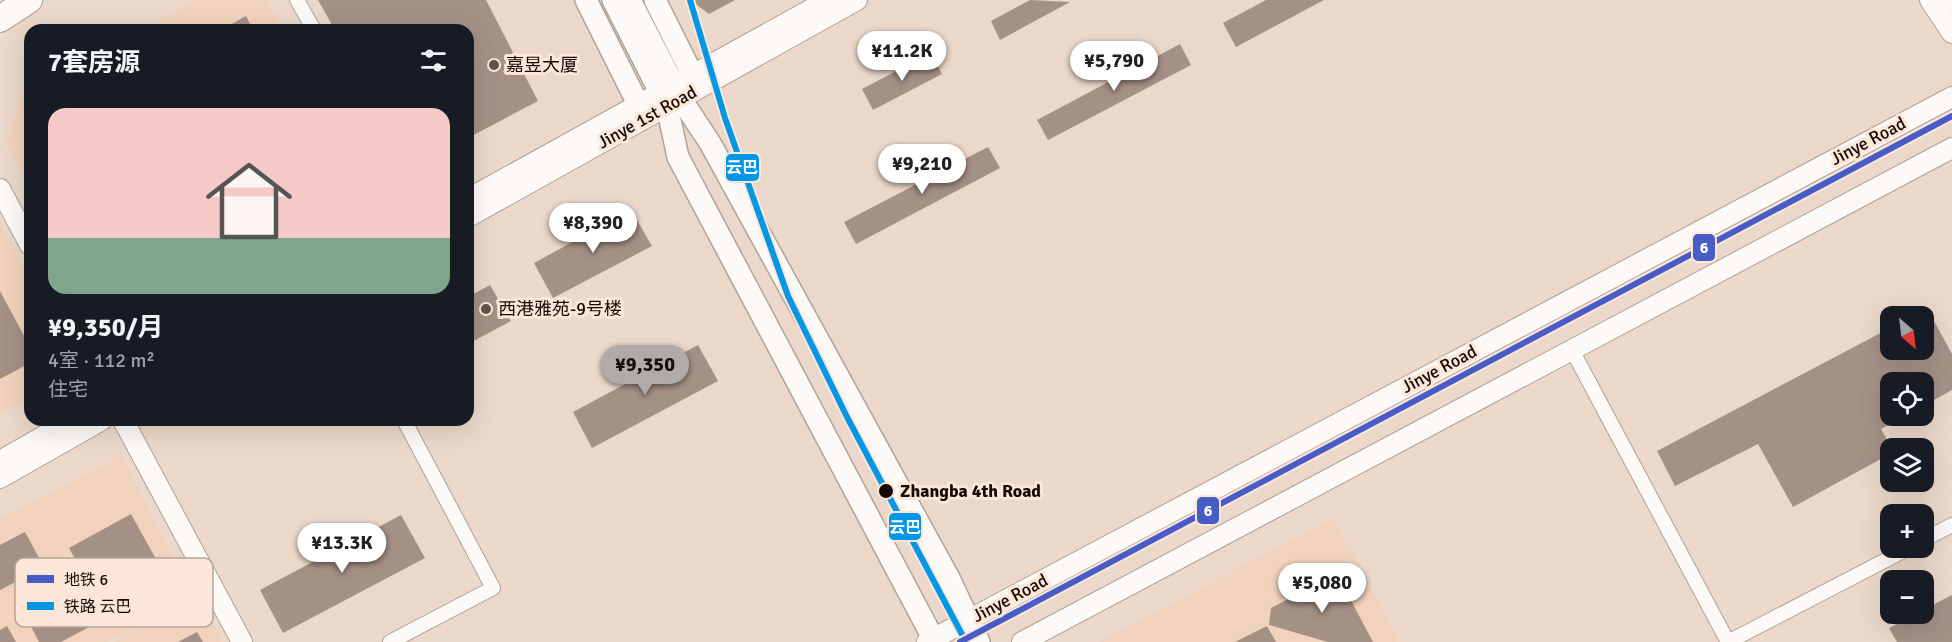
<!DOCTYPE html>
<html lang="zh">
<meta charset="utf-8">
<style>
body{margin:0;font-family:Signika,"Noto Sans SC",sans-serif;background:#242831;color:#f1f3f6;height:100vh;display:flex;flex-direction:column;font-size:22px;white-space:nowrap}
*{box-sizing:border-box;margin:0}
p{font-size:20px;color:#9ea1a6}
.icon{flex:none;width:33px;height:33px;fill:none;stroke:currentColor;stroke-width:2;stroke-linecap:round;stroke-linejoin:round}
.map{position:relative;flex:1;overflow:hidden}
.drawer{position:absolute;left:24px;top:24px;width:450px;height:402px;display:flex;flex-direction:column;background:#171b24;border-radius:18px;box-shadow:0 6px 24px #0002}
.drawer>*{flex:none}
.needle{width:39px;rotate:152deg}
.tools{position:absolute;left:1880px;top:306px;display:grid;gap:12px}
.tools a{display:grid;place-items:center;width:54px;height:54px;border-radius:12px;background:#171b24;box-shadow:0 6px 24px #0002;font-size:30px}
.price{position:absolute;translate:-50% -51px;padding:0 14px;border-radius:21px;background:#fff;color:#222;font-size:20px;line-height:39px;filter:drop-shadow(0 2px 3px #0008)}
.price::after{content:'';position:absolute;left:50%;top:36px;width:18px;height:14px;margin-left:-9px;background:inherit;clip-path:polygon(0 0,100% 0,50% 100%)}
.price.selected{background:#b0aba8;color:#111}
ul{padding:0;list-style:none}
li{display:grid;align-content:center;gap:12px;height:318px;padding:0 24px}
li+li{border-top:2px solid #363941}
li span{display:grid;place-items:center;height:186px;border-radius:18px;color:#555}
li>.icon{margin-inline-start:auto}
span .icon{width:108px;height:108px;fill:#fffc;stroke-width:1}
li b{font-size:26px}
h2{display:flex;justify-content:space-between;align-items:center;height:72px;padding:0 24px;font-size:26px}
.map>svg:first-child{display:block}
</style>
<div class="map">
<svg width="1952" height="642" viewBox="0 0 1952 642">
<rect width="100%" height="100%" fill="#ebd8ca"/>
<g fill="#f1d2bc">
<polygon points="198,0 267,0 283,30 142,30"/>
<polygon points="30,90 30,188 7,145 20,95"/>
<polygon points="0,222 30,279 30,399 0,415"/>
<polygon points="120,456 195,595 106,642 0,642 0,519"/>
<polygon points="1334,518 1399,642 1100,642"/>
<polygon points="199,598 223,642 115,642"/>
</g>
<g fill="#a59086">
<polygon points="318,0 486,0 538,101 468,138 468,30 335,30"/>
<polygon points="690,0 735,0 709,14"/>
<polygon points="1030,0 1070,2 1000,40 991,21"/>
<polygon points="1266,0 1324,0 1236,47 1223,23"/>
<polygon points="246,16 253,30 221,30"/>
<polygon points="1180,44 1191,65 1048,140 1037,120"/>
<polygon points="931,53 942,74 873,110 862,89"/>
<polygon points="988,147 1000,168 856,244 844,222"/>
<polygon points="631,210 652,246 553,298 534,263"/>
<polygon points="490,285 511,321 468,344 468,297"/>
<polygon points="0,291 30,347 30,363 0,379"/>
<polygon points="1927,308 1952,354 1952,390 1923,406 1923,382 1890,382 1890,416 1905,416 1881,429 1892,448 1890,454 1793,507 1758,444 1675,486 1657,451 1890,328 1890,350 1923,350 1923,316 1911,316"/>
<polygon points="698,345 718,381 592,448 573,412"/>
<polygon points="131,514 167,579 105,612 69,548"/>
<polygon points="401,515 425,558 283,633 260,590"/>
<polygon points="25,532 44,567 0,590 0,545"/>
<polygon points="1337,574 1373,642 1328,642 1269,625 1271,608"/>
<polygon points="74,593 91,626 61,642 39,642 27,619"/>
<polygon points="1952,595 1952,642 1897,642 1889,628 1917,614 1923,614 1923,610"/>
<polygon points="7,626 16,642 0,642 0,630"/>
<polygon points="1267,626 1276,642 1235,642"/>
<polygon points="197,632 203,642 178,642"/>
</g>
<g fill="none" stroke-linecap="round" stroke-linejoin="round">
<g stroke="#b0a297" stroke-width="16">
<g id="street">
<polyline points="297,0 314,30"/>
<polyline points="1572,350 1728,642"/>
<polyline points="1923,540 1952,525"/>
<polyline points="390,642 493,588 404,420"/>
<polyline points="1728,642 1909,548"/>
</g>
</g>
<g stroke="#b0a297" stroke-width="22">
<g id="secondary">
<polyline points="1930,0 1952,33"/>
<polyline points="1949,0 1952,4"/>
<polyline points="0,189 30,245"/>
<polyline points="468,199 828,0"/>
<polyline points="468,217 857,0"/>
<polyline points="123,420 242,642"/>
<polyline points="0,461 72,420"/>
<polyline points="0,478 102,420"/>
<polyline points="927,642 1952,97"/>
<polyline points="1022,642 1952,148"/>
</g>
</g>
<g stroke="#b0a297" stroke-width="24">
<g id="primary">
<polyline points="586,0 639,106"/>
<polyline points="613,0 667,106 678,157 935,642"/>
<polyline points="630,0 681,99 710,143 949,578 979,642"/>
<polyline points="655,0 693,76"/>
</g>
</g>
<g stroke="#b0a297" stroke-width="28">
<polyline id="highway" points="0,19 29,0"/>
</g>
<use href="#street" stroke="#fcf9f7" stroke-width="14"/>
<use href="#secondary" stroke="#fcf9f7" stroke-width="20"/>
<use href="#primary" stroke="#fcf9f7" stroke-width="21"/>
<use href="#highway" stroke="#fcf9f7" stroke-width="26"/>
<g stroke="#fbe6d7" stroke-width="10">
<polyline id="rail-1" points="690,0 725,118 788,296 847,417 966,642"/>
</g>
<use href="#rail-1" stroke="#0296e6" stroke-width="6"/>
<g stroke="#fbe6d7" stroke-width="10">
<polyline id="metro-1" points="960,642 1952,116"/>
</g>
<use href="#metro-1" stroke="#485cc7" stroke-width="6"/>
</g>
<g fill="#605249" stroke="#fbe6d7" stroke-width="2">
<circle cx="494" cy="65" r="6"/>
<circle cx="486" cy="309" r="6"/>
</g>
<circle fill="#150a03" stroke="#fbe6d7" stroke-width="2" cx="886" cy="491" r="8"/>
<g text-anchor="middle" dominant-baseline="central" stroke-width="6" stroke-linejoin="round" paint-order="stroke">
<g font-size="18" fill="#150a03" stroke="#fbe6d7" text-anchor="start">
<text x="506" y="65">嘉昱大厦</text>
<text x="498" y="309">西港雅苑-9号楼</text>
</g>
<g font-size="18" fill="#150a03" stroke="#fbe6d7">
<text transform="translate(647 117) rotate(-29)">Jinye 1st Road</text>
<text transform="translate(1868 141) rotate(-28)">Jinye Road</text>
<text transform="translate(1439 369) rotate(-28)">Jinye Road</text>
<text transform="translate(1010 598) rotate(-28)">Jinye Road</text>
</g>
<g font-size="18" font-weight="bold" fill="#150a03" stroke="#fbe6d7" text-anchor="start">
<text x="900" y="491">Zhangba 4th Road</text>
</g>
</g>
<rect x="15" y="558" width="198" height="69" rx="9" fill="#fbe6d7" stroke="#b6a497" stroke-width="1.5"/>
<rect x="27" y="575" width="27" height="8" fill="#485cc7"/>
<rect x="27" y="602" width="27" height="8" fill="#0296e6"/>
<g font-size="16" fill="#150a03">
<text x="64" y="585">地铁 6</text>
<text x="64" y="612">铁路 云巴</text>
</g>
<g stroke="#fbe6d7" stroke-width="2">
<rect x="725" y="153" width="35" height="29" rx="6" fill="#0296e6"/>
<rect x="1692" y="233" width="24" height="29" rx="6" fill="#485cc7"/>
<rect x="1196" y="496" width="24" height="29" rx="6" fill="#485cc7"/>
<rect x="888" y="512" width="34" height="29" rx="6" fill="#0296e6"/>
</g>
<g font-size="16" text-anchor="middle" font-weight="bold" fill="#fff">
<text x="742" y="173">云巴</text>
<text x="1704" y="253">6</text>
<text x="1208" y="516">6</text>
<text x="905" y="533">云巴</text>
</g>
</svg>
<div class="tools">
<a><svg class="needle" viewBox="-14 -14 28 28"><path d="M0-13l5 13h-10z" fill="#e53935"/><path d="M0 13l5-13h-10z" fill="#9ea1a6"/></svg></a>
<a><svg class="icon" aria-label="locate" viewBox="0 0 24 24"><circle cx="12" cy="12" r="6"/><path d="M12 2v4M12 18v4M2 12h4M18 12h4"/></svg></a>
<a><svg class="icon" aria-label="layers" viewBox="0 0 24 24"><path d="M12 4l9 5-9 5-9-5zM3 14l9 5 9-5"/></svg></a>
<a>+</a>
<a>−</a>
</div>
<b class="price" style="left:902px;top:82px">¥11.2K</b>
<b class="price" style="left:1114px;top:92px">¥5,790</b>
<b class="price" style="left:922px;top:195px">¥9,210</b>
<b class="price" style="left:593px;top:254px">¥8,390</b>
<b class="price selected" style="left:645px;top:396px">¥9,350</b>
<b class="price" style="left:342px;top:574px">¥13.3K</b>
<b class="price" style="left:1322px;top:614px">¥5,080</b>
<section class="drawer">
<h2>7套房源<svg class="icon" aria-label="filters" viewBox="0 0 24 24"><path d="M4 7h16M4 17h16"/><circle cx="9" cy="7" r="2"/><circle cx="15" cy="17" r="2"/></svg></h2>
<ul>
<li><span style="background:linear-gradient(#f6c9c9 70%,#7fa58c 0)"><svg class="icon" aria-label="home" viewBox="0 0 24 24"><path d="M3 11l9-7 9 7M6 9v11h12V9"/></svg></span><div><b>¥9,350/月</b><p>4室 · 112 m²</p><p>住宅</p></div></li>
</ul>
</section>
</div>
